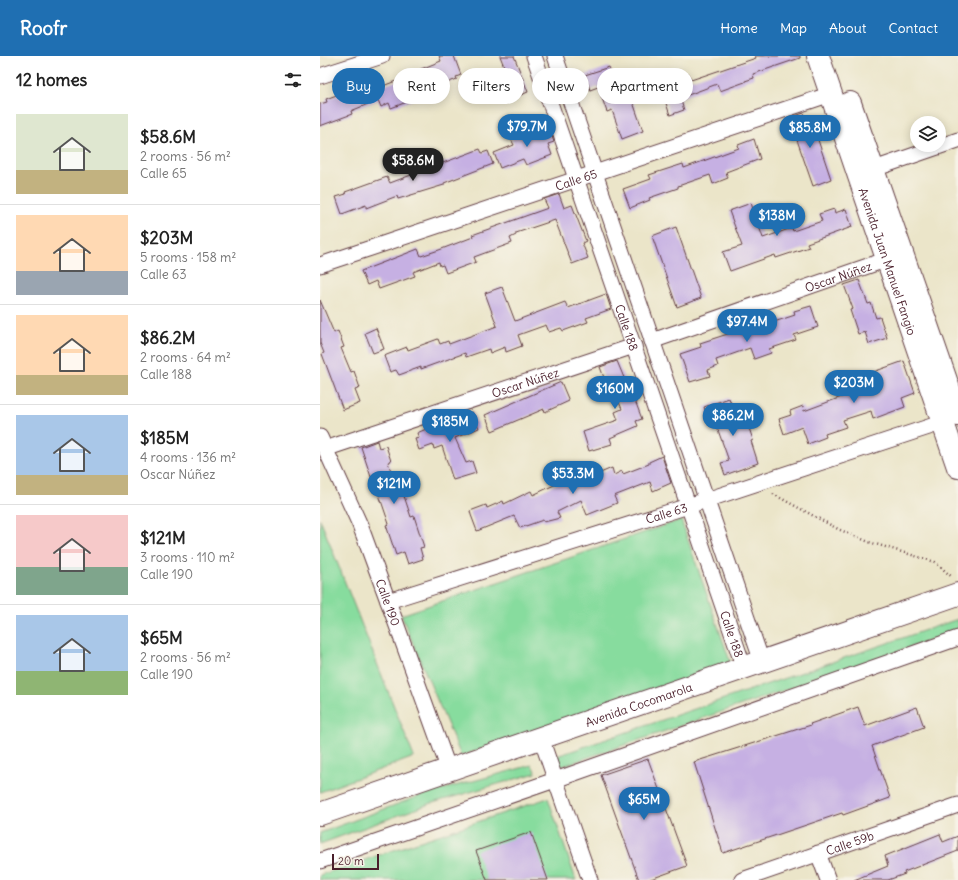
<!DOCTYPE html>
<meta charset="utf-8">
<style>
body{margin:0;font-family:Delius,sans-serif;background:#f2f2f2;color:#222;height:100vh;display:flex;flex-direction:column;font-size:15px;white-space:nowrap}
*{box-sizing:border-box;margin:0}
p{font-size:13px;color:#767676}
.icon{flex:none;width:22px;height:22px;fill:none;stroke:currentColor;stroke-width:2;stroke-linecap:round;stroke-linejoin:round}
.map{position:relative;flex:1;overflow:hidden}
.details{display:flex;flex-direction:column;background:#fff;width:320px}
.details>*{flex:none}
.banner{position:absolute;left:12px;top:12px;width:380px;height:36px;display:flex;gap:8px}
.fabs{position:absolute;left:590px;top:60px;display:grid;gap:8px}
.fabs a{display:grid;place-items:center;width:36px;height:36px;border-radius:50%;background:#fff;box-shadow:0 2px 10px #0003;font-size:20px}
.scale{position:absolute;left:12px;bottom:10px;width:47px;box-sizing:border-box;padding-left:4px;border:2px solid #4a1f2b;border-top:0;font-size:11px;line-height:14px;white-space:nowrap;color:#4a1f2b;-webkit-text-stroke:3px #f7f3e8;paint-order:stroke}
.price{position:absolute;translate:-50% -34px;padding:0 9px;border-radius:14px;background:#1f6fb2;color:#fff;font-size:13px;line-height:26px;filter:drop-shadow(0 1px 2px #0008)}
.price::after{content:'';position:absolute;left:50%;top:24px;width:12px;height:9px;margin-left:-6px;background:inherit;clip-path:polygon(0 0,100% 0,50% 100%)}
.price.current{background:#222;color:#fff}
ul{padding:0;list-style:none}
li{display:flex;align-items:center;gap:12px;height:100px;padding:0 16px}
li+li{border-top:1px solid #e0e0e0}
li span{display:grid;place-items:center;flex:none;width:112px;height:80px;border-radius:0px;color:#555}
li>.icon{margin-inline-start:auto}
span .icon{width:48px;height:48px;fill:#fffc;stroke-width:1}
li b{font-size:17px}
h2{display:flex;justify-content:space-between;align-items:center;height:48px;padding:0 16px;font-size:17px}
.pill{padding:0 14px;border-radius:18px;background:#fff;box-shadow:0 2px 10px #0003;font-size:14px;line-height:36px}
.pill.current{background:#1f6fb2;color:#fff}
header{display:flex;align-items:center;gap:24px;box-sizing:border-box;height:56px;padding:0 20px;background:#1f6fb2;color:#fff}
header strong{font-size:19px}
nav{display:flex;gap:22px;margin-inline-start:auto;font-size:14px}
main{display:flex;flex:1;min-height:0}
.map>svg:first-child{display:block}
</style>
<header>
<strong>Roofr</strong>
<nav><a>Home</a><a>Map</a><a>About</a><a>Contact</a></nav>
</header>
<main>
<section class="details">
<h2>12 homes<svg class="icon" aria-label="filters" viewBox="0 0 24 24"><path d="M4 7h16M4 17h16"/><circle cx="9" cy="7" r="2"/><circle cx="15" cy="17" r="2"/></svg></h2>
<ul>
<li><span style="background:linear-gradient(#dfe7d0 70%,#c2b280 0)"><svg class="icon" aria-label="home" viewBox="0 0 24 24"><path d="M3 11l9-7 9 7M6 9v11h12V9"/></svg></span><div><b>$58.6M</b><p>2 rooms · 56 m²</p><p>Calle 65</p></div></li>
<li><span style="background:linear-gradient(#ffd9b3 70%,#9aa5b1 0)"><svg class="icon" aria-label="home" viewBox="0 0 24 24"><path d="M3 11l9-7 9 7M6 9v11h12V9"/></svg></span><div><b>$203M</b><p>5 rooms · 158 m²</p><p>Calle 63</p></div></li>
<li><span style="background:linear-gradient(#ffd9b3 75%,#c2b280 0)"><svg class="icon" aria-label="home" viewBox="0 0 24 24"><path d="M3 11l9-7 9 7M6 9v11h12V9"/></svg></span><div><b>$86.2M</b><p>2 rooms · 64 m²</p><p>Calle 188</p></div></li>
<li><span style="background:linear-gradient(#a9c7e8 75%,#c2b280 0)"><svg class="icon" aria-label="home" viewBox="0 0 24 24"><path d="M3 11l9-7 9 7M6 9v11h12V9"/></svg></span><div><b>$185M</b><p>4 rooms · 136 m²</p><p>Oscar Núñez</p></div></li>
<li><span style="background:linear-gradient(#f6c9c9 65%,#7fa58c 0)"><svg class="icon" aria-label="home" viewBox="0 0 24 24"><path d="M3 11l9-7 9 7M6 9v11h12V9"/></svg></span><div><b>$121M</b><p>3 rooms · 110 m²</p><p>Calle 190</p></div></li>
<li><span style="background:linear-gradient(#a9c7e8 70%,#8fb573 0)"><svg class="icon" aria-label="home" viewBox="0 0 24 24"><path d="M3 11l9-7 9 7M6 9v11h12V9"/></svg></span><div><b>$65M</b><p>2 rooms · 56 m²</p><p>Calle 190</p></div></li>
</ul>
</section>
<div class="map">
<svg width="638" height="824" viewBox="0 0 638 824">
<rect width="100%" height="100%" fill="#f7f3e8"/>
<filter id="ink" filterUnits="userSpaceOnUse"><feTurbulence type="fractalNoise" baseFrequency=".025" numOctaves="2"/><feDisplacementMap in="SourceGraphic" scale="8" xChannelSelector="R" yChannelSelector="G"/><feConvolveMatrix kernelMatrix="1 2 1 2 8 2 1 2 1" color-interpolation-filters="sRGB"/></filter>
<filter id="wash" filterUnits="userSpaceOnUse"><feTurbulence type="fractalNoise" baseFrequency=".012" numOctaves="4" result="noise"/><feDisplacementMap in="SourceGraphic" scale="16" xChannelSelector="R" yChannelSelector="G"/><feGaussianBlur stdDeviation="0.9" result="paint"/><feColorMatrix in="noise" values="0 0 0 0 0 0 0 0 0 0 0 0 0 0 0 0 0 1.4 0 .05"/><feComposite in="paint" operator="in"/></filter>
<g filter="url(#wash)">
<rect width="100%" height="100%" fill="#ebe5c9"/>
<g fill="#87dc9e" stroke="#687e64">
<polygon points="0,463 94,701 0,736"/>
<polygon points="361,464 411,608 141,700 81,559"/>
<polygon points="638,563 638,575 240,711 237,700"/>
<polygon points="212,709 216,717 109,748 0,788 0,777 102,739"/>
<polygon points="228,742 256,824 0,824 0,819"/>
</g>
<g id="blocks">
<g fill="#c6b0e3">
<polygon points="119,0 134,0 141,19 136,21 137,23 98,38 100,41 71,52 69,47 61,51 58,44 31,55 32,58 0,70 0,48 7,46 6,43 27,35 25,31 43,24 47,36 97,17 96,15 121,5"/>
<polygon points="180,0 194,0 208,36 196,41"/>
<polygon points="435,0 480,0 480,2 433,18 434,22 425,25 425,26 400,35 397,28 360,42 364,54 350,59 338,24 356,18 358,22 369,18 371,24 436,2"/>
<polygon points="289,11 295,27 305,23 323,75 302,83 292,54 287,56 278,31 270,34 265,19"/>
<polygon points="484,57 488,68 492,66 511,123 493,130 476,81 473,82 466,63"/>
<polygon points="228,69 234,86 228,88 232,99 206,109 203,103 180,112 174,97 194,89 191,83"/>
<polygon points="434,83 440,103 406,116 408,122 393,128 390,119 358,130 358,132 329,142 330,144 310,152 303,133 331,123 329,119 363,108 364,112 419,92 418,89"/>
<polygon points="160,93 162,97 168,95 173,108 124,127 124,129 78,143 77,140 46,152 46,149 22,158 16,141 26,138 25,136 67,121 70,127"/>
<polygon points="239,138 244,152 252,149 266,185 262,187 268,202 252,208 235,164 196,177 196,179 190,182 192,187 154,201 156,206 126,217 123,209 120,210 119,206 93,216 95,220 59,233 56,225 47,229 41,215 98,193 101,200 119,194 153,181 152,179 228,152 224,143"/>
<polygon points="431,147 443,182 472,172 473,175 502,165 499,158 514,153 515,157 526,153 532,171 487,187 489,191 456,202 455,199 410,215 403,196 422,190 409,155"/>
<polygon points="356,171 381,242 357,251 332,180"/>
<polygon points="539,224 548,248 551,247 556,262 560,261 567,282 549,288 545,276 538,278 530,254 533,253 524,229"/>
<polygon points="182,231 195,265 245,246 248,252 286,238 291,253 266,262 268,266 243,275 241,272 229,276 226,269 198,279 202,290 186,296 185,291 170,297 169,293 146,301 145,297 101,313 101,311 79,319 76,314 70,316 64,300 87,291 88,294 118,283 120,288 128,285 129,288 177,270 165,237"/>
<polygon points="0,244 14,277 18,275 24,291 21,292 31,316 34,315 40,332 35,334 40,347 23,354 2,298 4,297 0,287"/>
<polygon points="491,250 498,271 474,279 476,284 449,293 451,297 434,303 430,292 396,304 398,310 388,314 390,320 370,326 360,298 381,291 380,287 420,274 421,277 475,259 474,255"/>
<polygon points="56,272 64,293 53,297 45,277"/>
<polygon points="297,305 307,329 309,329 322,363 316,365 318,370 290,382 292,388 269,395 263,376 298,364 295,356 302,353 290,326 286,327 280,311"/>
<polygon points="584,305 595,337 582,342 585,351 553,363 551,355 523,364 526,371 505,378 506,381 488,388 482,371 464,378 459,363 471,359 470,355 483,350 484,355 543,333 539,321"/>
<polygon points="241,326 249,345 225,356 224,353 172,375 165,359"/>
<polygon points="409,342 419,369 427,366 433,384 431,385 438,407 405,419 401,407 409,405 394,363 389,365 384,351"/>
<polygon points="152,356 159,372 135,382 146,407 152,405 156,417 133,424 122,390 114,393 113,389 99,394 95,383 99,382 97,377 127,364 128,365"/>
<polygon points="57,385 59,392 66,390 71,405 68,406 77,433 81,431 91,461 94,460 104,491 100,492 103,503 88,508 84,496 76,499 66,469 69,468 53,421 51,421 41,391"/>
<polygon points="342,400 351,427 333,435 330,426 294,440 297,447 267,459 261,444 237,456 240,462 224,466 223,464 200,472 194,460 157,475 151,459 150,455 166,449 167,452 183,445 184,448 211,435 213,439 247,423 276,411 278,418 292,412 294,419 302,415 303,418 329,408 329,406"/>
<polygon points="538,651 545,670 597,651 604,671 552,690 570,742 523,759 522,757 403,797 374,706 491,669 490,668"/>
<polygon points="328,703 367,810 328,824 319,824 281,719"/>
<polygon points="211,776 228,824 167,824 156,795"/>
<polygon points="620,778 623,786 638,780 638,795 584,816 585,818 568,824 534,824 568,810 565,800"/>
</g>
</g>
</g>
<g filter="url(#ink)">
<use href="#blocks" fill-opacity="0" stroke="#623d43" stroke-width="1"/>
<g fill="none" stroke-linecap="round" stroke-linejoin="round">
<g stroke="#623d43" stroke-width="17">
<g id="minor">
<path id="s1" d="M 214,0 L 424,612"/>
<polyline points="235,0 442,606"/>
<polyline points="0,20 62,0"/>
<polyline points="554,113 638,84"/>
<path id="s2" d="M 0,209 L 511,38"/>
<path id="s3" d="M 332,285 L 568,203"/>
<path id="s4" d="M 0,381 L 40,469 L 68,545 L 129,714"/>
<path id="s5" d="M 5,393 L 314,290"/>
<path id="s6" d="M 68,545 L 368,450 L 624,366"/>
<polyline points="221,682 270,824"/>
<polyline points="498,797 508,824"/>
<polyline points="0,805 235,724 638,582"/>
<path id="s7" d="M 422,824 L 638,749"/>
</g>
</g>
<g stroke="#623d43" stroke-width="24">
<g id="secondary">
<path id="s8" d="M 498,0 L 638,411"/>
<polyline points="530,47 638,359"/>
<path id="s9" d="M 0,758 L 638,538"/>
</g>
</g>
<polyline stroke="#623d43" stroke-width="2.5" stroke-dasharray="1 3" stroke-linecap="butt" points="453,438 518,473 549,486 615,506 632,521"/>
<use href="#minor" stroke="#fff" stroke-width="15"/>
<use href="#secondary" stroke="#fff" stroke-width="22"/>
</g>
</g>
<g text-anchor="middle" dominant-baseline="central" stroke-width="3" stroke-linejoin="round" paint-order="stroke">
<g font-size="12" fill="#4a1f2b" stroke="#f7f3e8">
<text stroke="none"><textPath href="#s2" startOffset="270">Calle 65</textPath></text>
<text stroke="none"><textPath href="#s8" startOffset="217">Avenida Juan Manuel Fangio</textPath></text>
<text stroke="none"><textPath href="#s3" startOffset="197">Oscar Núñez</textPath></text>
<text stroke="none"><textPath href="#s1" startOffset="287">Calle 188</textPath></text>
<text stroke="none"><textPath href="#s5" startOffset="211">Oscar Núñez</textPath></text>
<text stroke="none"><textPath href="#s6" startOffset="292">Calle 63</textPath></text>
<text stroke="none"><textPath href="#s4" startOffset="179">Calle 190</textPath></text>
<text stroke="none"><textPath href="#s1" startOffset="611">Calle 188</textPath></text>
<text stroke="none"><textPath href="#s9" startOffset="337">Avenida Cocomarola</textPath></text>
<text stroke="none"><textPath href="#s7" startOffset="114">Calle 59b</textPath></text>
</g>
</g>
</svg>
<div class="fabs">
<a><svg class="icon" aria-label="layers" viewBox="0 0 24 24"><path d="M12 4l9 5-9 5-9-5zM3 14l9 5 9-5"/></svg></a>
</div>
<div class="scale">20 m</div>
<b class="price" style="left:207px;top:92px">$79.7M</b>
<b class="price" style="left:490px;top:93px">$85.8M</b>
<b class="price current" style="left:93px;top:126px">$58.6M</b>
<b class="price" style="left:457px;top:181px">$138M</b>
<b class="price" style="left:427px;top:287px">$97.4M</b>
<b class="price" style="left:534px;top:348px">$203M</b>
<b class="price" style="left:295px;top:354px">$160M</b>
<b class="price" style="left:413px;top:381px">$86.2M</b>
<b class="price" style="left:130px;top:387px">$185M</b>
<b class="price" style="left:253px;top:439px">$53.3M</b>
<b class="price" style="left:74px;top:449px">$121M</b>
<b class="price" style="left:324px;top:765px">$65M</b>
<div class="banner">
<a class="pill current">Buy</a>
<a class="pill">Rent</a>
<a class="pill">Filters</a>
<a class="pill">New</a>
<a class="pill">Apartment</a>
</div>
</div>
</main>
